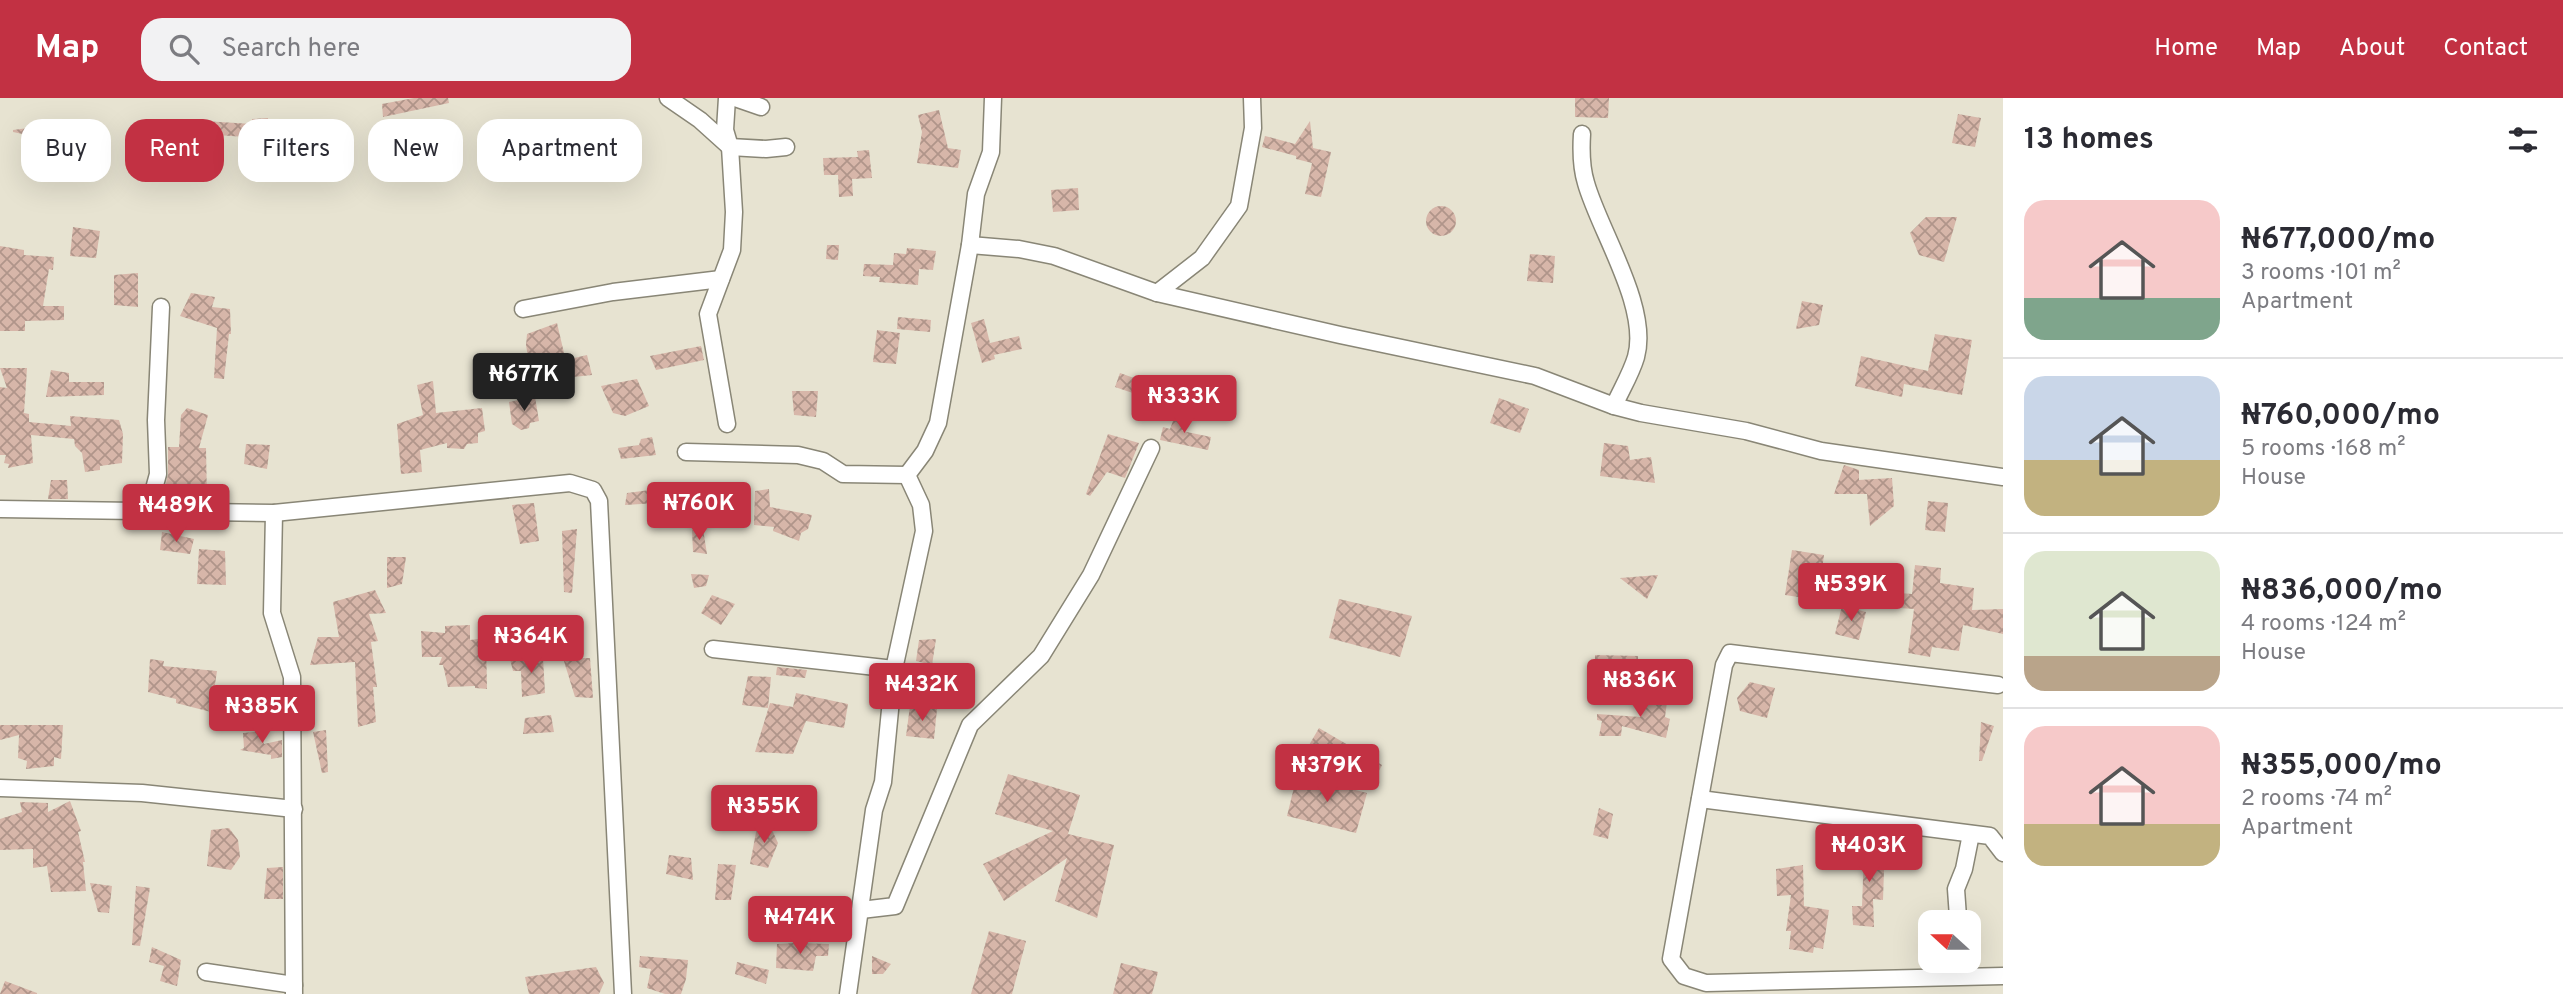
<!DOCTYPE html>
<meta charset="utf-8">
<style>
body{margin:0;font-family:Overpass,sans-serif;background:#f2f2f3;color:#2b2b33;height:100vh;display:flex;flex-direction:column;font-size:26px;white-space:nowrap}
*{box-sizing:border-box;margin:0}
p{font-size:23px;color:#7c7c81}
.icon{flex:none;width:38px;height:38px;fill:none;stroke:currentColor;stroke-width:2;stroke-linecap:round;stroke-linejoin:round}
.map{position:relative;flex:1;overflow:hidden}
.details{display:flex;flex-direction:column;background:#fff;width:560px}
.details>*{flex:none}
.guide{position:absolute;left:21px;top:21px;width:665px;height:63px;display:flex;gap:14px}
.needle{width:46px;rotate:291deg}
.controls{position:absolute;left:1918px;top:812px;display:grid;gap:14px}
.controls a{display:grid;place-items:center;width:63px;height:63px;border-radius:14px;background:#fff;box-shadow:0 7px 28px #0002;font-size:35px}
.price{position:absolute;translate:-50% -60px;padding:0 16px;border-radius:7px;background:#c23143;color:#fff;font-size:23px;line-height:46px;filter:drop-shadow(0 2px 4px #0008)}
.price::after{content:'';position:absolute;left:50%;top:42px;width:21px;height:16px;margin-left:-10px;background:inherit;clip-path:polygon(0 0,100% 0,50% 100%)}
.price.on{background:#222;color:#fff}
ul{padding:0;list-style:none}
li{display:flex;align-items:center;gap:21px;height:175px;padding:0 21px}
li+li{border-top:2px solid #e1e1e2}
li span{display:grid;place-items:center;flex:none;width:196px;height:140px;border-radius:21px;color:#555}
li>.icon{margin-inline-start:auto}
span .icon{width:84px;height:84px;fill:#fffc;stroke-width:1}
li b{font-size:30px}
h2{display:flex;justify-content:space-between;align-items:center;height:84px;padding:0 21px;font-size:30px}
.pill{padding:0 24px;border-radius:21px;background:#fff;box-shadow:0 7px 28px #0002;font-size:24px;line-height:63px}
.pill.on{background:#c23143;color:#fff}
header{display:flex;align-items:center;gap:42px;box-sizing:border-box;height:98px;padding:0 35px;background:#c23143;color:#fff}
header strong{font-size:33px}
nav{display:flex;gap:38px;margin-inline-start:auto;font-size:24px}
.search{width:490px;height:63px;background:#f2f2f3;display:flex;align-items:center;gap:18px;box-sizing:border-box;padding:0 24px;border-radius:21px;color:#7c7c81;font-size:26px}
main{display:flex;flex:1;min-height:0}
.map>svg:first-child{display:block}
</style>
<header>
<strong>Map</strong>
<div class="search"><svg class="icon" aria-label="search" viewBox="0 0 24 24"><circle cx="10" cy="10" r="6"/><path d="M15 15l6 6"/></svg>Search here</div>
<nav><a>Home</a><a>Map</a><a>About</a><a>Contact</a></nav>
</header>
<main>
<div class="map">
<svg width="2003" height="896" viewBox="0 0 2003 896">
<defs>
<pattern id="building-cross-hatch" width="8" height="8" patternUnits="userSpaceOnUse" patternTransform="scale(1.75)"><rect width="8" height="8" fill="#d7b6a9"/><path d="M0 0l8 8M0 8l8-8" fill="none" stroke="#b0958a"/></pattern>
</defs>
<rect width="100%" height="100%" fill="#e7e3d1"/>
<g fill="url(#building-cross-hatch)">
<polygon points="414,0 448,0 449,5 383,19 382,6"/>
<polygon points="1575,0 1609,0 1608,20 1575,19"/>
<polygon points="939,12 948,50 961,52 958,70 917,65 922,34 918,17"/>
<polygon points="1958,16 1981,20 1975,49 1952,45"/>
<polygon points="268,20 268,24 274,24 275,48 245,49 245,39 203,36 204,23 252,26 252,21"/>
<polygon points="42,21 84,29 79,53 36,46 37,39 13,34 13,32 43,28"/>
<polygon points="1310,23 1313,50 1331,54 1321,99 1305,96 1312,65 1296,61 1296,58 1262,49 1265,38 1295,46"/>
<polygon points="869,52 872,80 852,81 853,98 839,99 838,77 824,77 823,60 858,59 857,53"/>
<polygon points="1078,90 1079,112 1053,114 1051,92"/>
<circle cx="1441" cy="123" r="15"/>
<polygon points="1926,119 1957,119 1944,164 1919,157 1910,135"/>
<polygon points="73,129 100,133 96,160 70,158"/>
<polygon points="827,147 839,147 838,162 826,161"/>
<polygon points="0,148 24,152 24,157 54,159 53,172 49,171 43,208 64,208 64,222 25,223 25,233 0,233"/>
<polygon points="907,150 936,153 933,172 919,171 918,187 879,184 880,179 863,178 864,166 893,167 894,155 906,156"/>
<polygon points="1530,156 1555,158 1553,185 1527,183"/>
<polygon points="138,175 138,209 114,207 114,177"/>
<polygon points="191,195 215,199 212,209 230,211 231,236 229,236 224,281 214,280 217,230 180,218"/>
<polygon points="1802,203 1823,207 1819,227 1796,231"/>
<polygon points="898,219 931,222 930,234 897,231"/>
<polygon points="984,221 990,245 1019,238 1022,251 994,257 995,261 982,265 971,225"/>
<polygon points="557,225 564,255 528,259 526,247 527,236"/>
<polygon points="877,232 900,235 896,266 873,264"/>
<polygon points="1935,236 1972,242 1962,297 1904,286 1902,299 1855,288 1861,258 1928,273"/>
<polygon points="701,248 704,262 656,272 650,258"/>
<polygon points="587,257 592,277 573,279 570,261"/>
<polygon points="0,270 27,270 24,315 29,316 29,324 71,328 70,318 119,322 123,336 122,365 100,368 100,372 85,374 82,355 75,348 74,341 31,337 33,365 8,370 9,366 4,365 6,357 0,357 0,289 7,290"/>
<polygon points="51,272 69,275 69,284 104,284 104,297 46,299"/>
<polygon points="1120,275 1173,294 1168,307 1115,289"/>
<polygon points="637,281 649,308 625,318 613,315 601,288"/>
<polygon points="433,283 436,315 482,310 485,333 478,335 478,345 467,346 464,351 447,350 447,345 420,352 422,374 401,376 397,326 423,317 417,287"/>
<polygon points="792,293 818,293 816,319 794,317"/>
<polygon points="535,299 539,323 530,325 529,330 521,332 512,326 509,304"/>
<polygon points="1499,300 1529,311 1520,335 1490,325"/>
<polygon points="187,310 208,317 199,350 206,350 207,402 163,399 168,376 168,349 179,349 181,317"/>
<polygon points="1176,315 1187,319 1182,333 1211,339 1208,352 1160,342 1163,329 1170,331"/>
<polygon points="1108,336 1139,345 1125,380 1107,374 1090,398 1086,396"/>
<polygon points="652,339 656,357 621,361 618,350 639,347 641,341"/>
<polygon points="1604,345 1628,348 1630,362 1651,359 1655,385 1600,378"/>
<polygon points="246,346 270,347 267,371 244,366"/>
<polygon points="1844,367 1859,372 1859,382 1892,380 1894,408 1870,428 1867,396 1834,396"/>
<polygon points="51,382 67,382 68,401 48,401"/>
<polygon points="688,387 690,403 625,407 627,395"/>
<polygon points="769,391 770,409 812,417 808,431 801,435 799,443 773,433 774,429 754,427 755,393"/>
<polygon points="1928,403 1948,405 1945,434 1925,432"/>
<polygon points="534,405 539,443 520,446 512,407"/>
<polygon points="577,431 572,495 564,494 562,433"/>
<polygon points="703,431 707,456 693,454 692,432"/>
<polygon points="162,434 194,441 190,456 160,452"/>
<polygon points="199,451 225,453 226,487 197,486"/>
<polygon points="1792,452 1824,457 1818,502 1785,497"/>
<polygon points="387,459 406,459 402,486 387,490"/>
<polygon points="1915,467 1941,470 1940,485 1974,490 1972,512 2003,511 2003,536 1963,527 1959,553 1932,549 1930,559 1908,555 1914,511 1899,510 1900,495 1912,496"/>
<polygon points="691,476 709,477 706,488 694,490"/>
<polygon points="1658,477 1647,501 1620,480"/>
<polygon points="375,492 386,515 369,516 378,543 371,544 377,589 373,589 376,624 358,629 355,564 310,567 318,539 339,539 333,504"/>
<polygon points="712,497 735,506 721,527 701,515"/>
<polygon points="1339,501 1412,518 1400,559 1329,540"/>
<polygon points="1842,508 1866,514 1859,542 1835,536"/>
<polygon points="470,527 470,542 486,540 487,591 475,590 475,588 448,589 443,567 439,567 442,559 422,559 421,533 445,535 445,528"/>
<polygon points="936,541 932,567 916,563 919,542"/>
<polygon points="1595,557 1638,558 1638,577 1595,576"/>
<polygon points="543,560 545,595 522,599 521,573 513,573 510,561"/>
<polygon points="563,560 590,560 593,600 575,599"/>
<polygon points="150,561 164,563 163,568 217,573 211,614 176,605 176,601 148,594"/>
<polygon points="777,569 807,572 805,580 776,577"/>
<polygon points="748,578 771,579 768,610 742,607"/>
<polygon points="1750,584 1775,590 1767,620 1740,613 1737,600"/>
<polygon points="796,595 848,606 844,630 806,623 793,656 755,654 770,605 793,609"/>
<polygon points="1646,595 1668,597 1665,619 1670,621 1666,640 1622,628 1621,638 1599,638 1602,623 1597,622 1597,616 1641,619"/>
<polygon points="910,608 937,611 934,641 906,638"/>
<polygon points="551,617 554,634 523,636 525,620"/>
<polygon points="1981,624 1994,628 1982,663 1979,663"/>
<polygon points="0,627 63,627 61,661 54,659 54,668 26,671 27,663 18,660 19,637 0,642"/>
<polygon points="1319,630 1382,667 1369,692 1305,654"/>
<polygon points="326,632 328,674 322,675 313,634"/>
<polygon points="262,633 264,646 282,642 282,659 271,661 271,657 240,652 244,650 243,635"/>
<polygon points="1008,676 1080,697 1068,736 1114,747 1097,820 1055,803 1067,760 1004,803 983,766 1053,733 995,716"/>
<polygon points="1297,677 1367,695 1356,735 1287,718"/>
<polygon points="70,703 81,733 78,734 85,764 83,764 86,793 51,794 47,768 33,770 33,751 0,752 0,721 22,714 20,704 48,705 48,714"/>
<polygon points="1599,710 1613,716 1608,741 1593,737"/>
<polygon points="767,721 778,745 768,770 750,766 758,724"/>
<polygon points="229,730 238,742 240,759 231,772 207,768 211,732"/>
<polygon points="1865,733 1875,734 1876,772 1884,772 1883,802 1873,801 1874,829 1853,827 1852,808 1862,808 1864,754 1862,754"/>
<polygon points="669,757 691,760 693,782 666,776"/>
<polygon points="718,766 736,767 731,802 715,802"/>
<polygon points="1803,767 1804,808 1829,812 1823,851 1814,849 1813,855 1789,851 1791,833 1786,833 1791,797 1777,798 1776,771"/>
<polygon points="283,769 283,801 264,801 267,770"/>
<polygon points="90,785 112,788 109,815 98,814"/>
<polygon points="136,788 150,790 140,848 132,847"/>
<polygon points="989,833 1026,843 1012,896 971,896"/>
<polygon points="796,845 829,846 828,858 816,858 813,873 776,870 777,846"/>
<polygon points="152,849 181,862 177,888 160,883 164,868 149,864"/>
<polygon points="640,858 688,862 686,881 681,896 665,896 647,890 651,871 639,869"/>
<polygon points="872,858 891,866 883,876 872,876"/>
<polygon points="737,864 769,872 766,886 735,876"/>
<polygon points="1121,865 1158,874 1152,896 1113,896"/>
<polygon points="596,869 604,885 599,896 529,896 525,879"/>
<polygon points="5,883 37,895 37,896 0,896"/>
</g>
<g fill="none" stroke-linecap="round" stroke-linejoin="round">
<g stroke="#898676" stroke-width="19">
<g id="street">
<polyline points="668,0 700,22 730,49 766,51 786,49"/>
<polyline points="735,0 761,9"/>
<path d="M 1582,36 C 1581,52 1581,69 1586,85 C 1599,132 1650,209 1636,259 C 1631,276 1621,292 1614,308"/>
<polyline points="970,147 1019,151 1054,158 1157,195 1340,237 1535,278 1614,308 1641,315 1746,333 1821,353 2003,379"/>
<polyline points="1157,195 1202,160 1239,108 1253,30 1252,0"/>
<polyline points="523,211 613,194 721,181"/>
<polyline points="727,326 708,216 732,152 734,114 730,49 725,32 727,0"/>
<polyline points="686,354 798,357 823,363 843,376 907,377"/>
<polyline points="0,411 274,415 570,385 593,392 599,403 623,896"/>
<polyline points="148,413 158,376 156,322 161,209"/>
<polyline points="274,415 272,515 292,579 294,896"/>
<polyline points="713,551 894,571"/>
<polyline points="1998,587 1730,555 1724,567 1671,861 1684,878 1706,885 2003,878"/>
<polyline points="0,690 142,695 294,711"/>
<polyline points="1700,701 1990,738 2003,755"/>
<polyline points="861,812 895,808 970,627 1041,558 1091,477 1151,350"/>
<polyline points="1956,824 1958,819 1956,791 1964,771 1971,736"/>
<polyline points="206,874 294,887"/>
<polyline points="848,896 874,712 883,684 894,571 924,433 921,407 907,377 925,353 938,325 970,147 976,96 991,54 993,0"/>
</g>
</g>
<use href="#street" stroke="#fff" stroke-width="16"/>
</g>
</svg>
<div class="controls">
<a><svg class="needle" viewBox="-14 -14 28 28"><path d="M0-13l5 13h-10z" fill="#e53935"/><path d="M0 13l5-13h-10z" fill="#7c7c81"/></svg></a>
</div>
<b class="price on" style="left:524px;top:315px">₦677K</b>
<b class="price" style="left:1184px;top:337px">₦333K</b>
<b class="price" style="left:699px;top:444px">₦760K</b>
<b class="price" style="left:176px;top:446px">₦489K</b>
<b class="price" style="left:1851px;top:525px">₦539K</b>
<b class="price" style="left:531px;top:577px">₦364K</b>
<b class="price" style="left:1640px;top:621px">₦836K</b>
<b class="price" style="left:922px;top:625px">₦432K</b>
<b class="price" style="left:262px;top:647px">₦385K</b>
<b class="price" style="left:1327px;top:706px">₦379K</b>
<b class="price" style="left:764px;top:747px">₦355K</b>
<b class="price" style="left:1869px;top:786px">₦403K</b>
<b class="price" style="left:800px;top:858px">₦474K</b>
<div class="guide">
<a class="pill">Buy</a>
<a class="pill on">Rent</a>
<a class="pill">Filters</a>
<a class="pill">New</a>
<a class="pill">Apartment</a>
</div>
</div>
<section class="details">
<h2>13 homes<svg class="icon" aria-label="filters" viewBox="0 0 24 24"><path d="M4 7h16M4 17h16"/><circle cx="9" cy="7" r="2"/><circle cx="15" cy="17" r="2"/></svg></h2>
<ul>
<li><span style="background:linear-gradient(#f6c9c9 70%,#7fa58c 0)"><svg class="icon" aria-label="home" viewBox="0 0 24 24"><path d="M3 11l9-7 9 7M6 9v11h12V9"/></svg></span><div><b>₦677,000/mo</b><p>3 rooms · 101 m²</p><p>Apartment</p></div></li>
<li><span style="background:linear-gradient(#c9d6e8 60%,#c2b280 0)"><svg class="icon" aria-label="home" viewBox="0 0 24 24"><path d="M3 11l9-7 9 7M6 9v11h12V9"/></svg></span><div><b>₦760,000/mo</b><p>5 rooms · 168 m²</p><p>House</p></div></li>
<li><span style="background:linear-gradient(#dfe7d0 75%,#b9a48a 0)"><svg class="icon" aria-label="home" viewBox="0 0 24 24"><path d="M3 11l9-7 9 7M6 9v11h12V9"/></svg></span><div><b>₦836,000/mo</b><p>4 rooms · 124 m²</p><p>House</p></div></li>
<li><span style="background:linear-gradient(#f6c9c9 70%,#c2b280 0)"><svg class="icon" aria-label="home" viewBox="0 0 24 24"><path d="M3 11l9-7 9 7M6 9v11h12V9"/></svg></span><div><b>₦355,000/mo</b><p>2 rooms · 74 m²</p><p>Apartment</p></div></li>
</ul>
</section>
</main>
